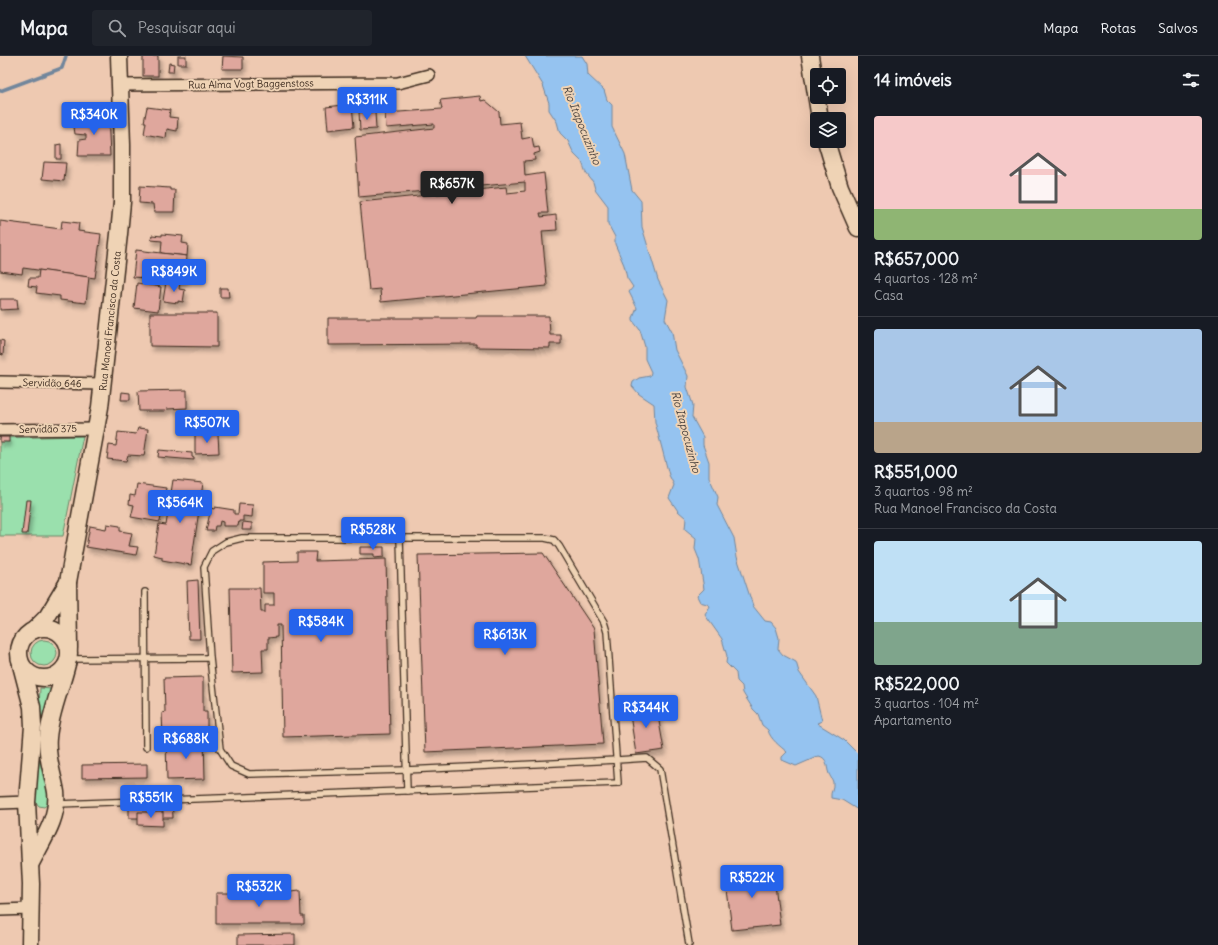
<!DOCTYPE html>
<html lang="pt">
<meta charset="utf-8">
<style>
body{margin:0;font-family:Delius,sans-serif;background:#20242c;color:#f1f3f6;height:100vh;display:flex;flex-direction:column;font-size:15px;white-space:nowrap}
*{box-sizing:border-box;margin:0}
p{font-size:13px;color:#9ea1a6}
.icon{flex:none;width:22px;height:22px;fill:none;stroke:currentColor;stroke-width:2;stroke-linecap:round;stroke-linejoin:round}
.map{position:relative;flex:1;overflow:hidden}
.details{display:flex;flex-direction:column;background:#171b24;width:360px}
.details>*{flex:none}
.buttons{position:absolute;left:810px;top:12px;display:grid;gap:8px}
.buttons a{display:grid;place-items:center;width:36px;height:36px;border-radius:4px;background:#171b24;box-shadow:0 4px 16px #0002;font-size:20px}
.price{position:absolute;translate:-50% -34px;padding:0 9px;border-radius:4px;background:#2563eb;color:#fff;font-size:13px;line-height:26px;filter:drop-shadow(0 1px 2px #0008)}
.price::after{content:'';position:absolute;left:50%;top:24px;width:12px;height:9px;margin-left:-6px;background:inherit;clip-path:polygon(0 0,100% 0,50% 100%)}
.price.on{background:#222;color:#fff}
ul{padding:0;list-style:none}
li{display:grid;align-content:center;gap:8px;height:212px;padding:0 16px}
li+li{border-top:1px solid #363941}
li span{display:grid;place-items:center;height:124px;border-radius:4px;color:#555}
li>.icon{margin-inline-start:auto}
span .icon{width:72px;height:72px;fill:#fffc;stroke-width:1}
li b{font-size:17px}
h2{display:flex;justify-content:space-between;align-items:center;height:48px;padding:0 16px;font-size:17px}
header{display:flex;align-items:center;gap:24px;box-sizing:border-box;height:56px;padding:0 20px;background:#171b24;border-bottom:1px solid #363941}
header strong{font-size:19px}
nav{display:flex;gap:22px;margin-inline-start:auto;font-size:14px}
.search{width:280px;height:36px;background:#20242c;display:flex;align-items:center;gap:10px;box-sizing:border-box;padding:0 14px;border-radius:4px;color:#9ea1a6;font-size:15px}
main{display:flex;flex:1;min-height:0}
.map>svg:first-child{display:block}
</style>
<header>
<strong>Mapa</strong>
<div class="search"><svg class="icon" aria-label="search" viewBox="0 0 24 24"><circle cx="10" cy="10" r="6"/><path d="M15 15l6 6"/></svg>Pesquisar aqui</div>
<nav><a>Mapa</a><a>Rotas</a><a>Salvos</a></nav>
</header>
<main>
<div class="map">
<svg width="858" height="889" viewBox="0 0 858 889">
<defs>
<filter id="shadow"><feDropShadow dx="2.5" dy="4.5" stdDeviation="2" flood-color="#0004"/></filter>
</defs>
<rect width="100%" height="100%" fill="#eec9b1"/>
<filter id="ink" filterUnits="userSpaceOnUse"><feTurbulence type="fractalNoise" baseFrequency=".025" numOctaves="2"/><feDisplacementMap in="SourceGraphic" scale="8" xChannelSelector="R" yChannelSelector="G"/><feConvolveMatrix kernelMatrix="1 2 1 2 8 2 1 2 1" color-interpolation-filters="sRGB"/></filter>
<g filter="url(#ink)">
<g fill="#9ae0ad" stroke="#6a8566">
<polygon points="83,380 63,480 0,480 0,382"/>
<circle cx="44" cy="597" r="13"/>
<polygon points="40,632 52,633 49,734 48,748 44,751 39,750 34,744"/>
</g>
<path fill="#95c3f0" stroke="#71869c" d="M 525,0 L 582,0 L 587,8 L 588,19 L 604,34 L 607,44 L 612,49 L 612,71 L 625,98 L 632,134 L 641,145 L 642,171 L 658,224 L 668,244 L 665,263 L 672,276 L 675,294 L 688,320 L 687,331 L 693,349 L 692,361 L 703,381 L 703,389 L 709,406 L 709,421 L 718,441 L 717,449 L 734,482 L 737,501 L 753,550 L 765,565 L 771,566 L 776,572 L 779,582 L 778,593 L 783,599 L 796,606 L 799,616 L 816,640 L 822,665 L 817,667 L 818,668 L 844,684 L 858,698 L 858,754 L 842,744 L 831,742 C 830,736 834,732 833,726 C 832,723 830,720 829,718 C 826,710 828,702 819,700 L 796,710 L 782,704 L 782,701 L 787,696 C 781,691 770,683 768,674 L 762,669 L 758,658 L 753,653 L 743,637 L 742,630 L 737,625 L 736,617 L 726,607 L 727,600 L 722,583 L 705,559 L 710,550 L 707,548 L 700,546 L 697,540 L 704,533 L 699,503 L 695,493 L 696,482 L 685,473 L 686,462 L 678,455 L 669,442 L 674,429 L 669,419 L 655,366 L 654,348 L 639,338 L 632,330 L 633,326 L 639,322 L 650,320 L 651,316 L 645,303 L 645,291 L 640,274 L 633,265 L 633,262 L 637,252 L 629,236 L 633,231 L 627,222 L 624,209 L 615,188 L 615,181 L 608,168 L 608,150 L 595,133 L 593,126 L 586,117 L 582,106 L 574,98 L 568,85 L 560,77 L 557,66 L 549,54 L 549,47 L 543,29 Z"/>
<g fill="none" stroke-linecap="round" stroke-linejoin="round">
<polyline stroke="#71869c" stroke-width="3.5" points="0,35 62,12 66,0"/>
</g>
<g fill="#dfa79d" stroke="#3b2a1e" filter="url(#shadow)">
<rect x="143" y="0" width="15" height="20"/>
<rect x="178" y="0" width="8" height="8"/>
<polygon points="223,0 243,1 243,13 222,13"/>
<polygon points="169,7 174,8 173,16 168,16"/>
<polygon points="480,40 481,45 485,44 499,56 500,68 520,66 522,83 532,81 534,92 539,91 540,96 534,98 535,104 524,105 525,120 544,117 548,157 540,157 541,161 556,159 557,174 542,175 547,230 381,246 380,233 369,234 360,146 506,131 507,137 525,135 525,126 359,141 355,81 434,72 434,68 386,72 385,57 442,53 440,44"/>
<polygon points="352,48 354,71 328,74 326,51"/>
<polygon points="147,51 170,54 169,61 178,62 177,75 167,73 166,82 144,78 146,66 144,66"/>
<polygon points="359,56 375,56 376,73 360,74"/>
<polygon points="108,58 110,100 78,100 79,84 86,83 86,79 75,78 74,71 79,70 78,60"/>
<polygon points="61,88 61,103 56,103 56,89"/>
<polygon points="44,106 66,107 64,125 42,123"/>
<polygon points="140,130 170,132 170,134 175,134 174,156 154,156 153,148 139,147"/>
<polygon points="0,165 61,173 62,165 79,167 78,175 101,178 95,222 23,212 22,218 0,215"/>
<polygon points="162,178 183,180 182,187 188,188 187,200 161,197 162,185 151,184 152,179 162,180"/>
<polygon points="136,194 187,200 185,225 178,225 177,227 159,225 159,223 133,221"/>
<polygon points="39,214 89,221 86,247 60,244 60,240 36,237 37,231 28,230 29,222 38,222"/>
<polygon points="166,226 180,227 179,233 185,234 183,246 178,245 178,247 163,245"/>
<polygon points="137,227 161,231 158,255 134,252"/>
<polygon points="220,232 228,232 229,241 220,241"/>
<polygon points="0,243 17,243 18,253 0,254"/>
<polygon points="150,257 217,257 217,291 150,290"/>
<polygon points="477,260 549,260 550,279 561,279 561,288 550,288 550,292 476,291 476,288 328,289 328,262 476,262"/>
<polygon points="0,284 4,285 3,299 0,298"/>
<polygon points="187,334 187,352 167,353 165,355 139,355 138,335"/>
<polygon points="122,336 130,337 130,344 121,344"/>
<polygon points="138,372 148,373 144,400 128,399 126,405 107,403 109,389 116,390 118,376 136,378"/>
<polygon points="195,378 218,378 219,397 195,398"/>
<rect x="0" y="381" width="9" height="5"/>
<polygon points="159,394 192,397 192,401 194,402 194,404 158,401"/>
<polygon points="173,424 203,427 191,509 162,504 162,501 154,499 159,468 166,469"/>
<polygon points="137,428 166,432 160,466 131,461 134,449 129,448 130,439 135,440"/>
<polygon points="26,444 31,444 27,478 22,478"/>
<polygon points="239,448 253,449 252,461 243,460 243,465 239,465 238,470 223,470 223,466 220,465 219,470 215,470 214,475 206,475 211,452 214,453 215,451 234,454 234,458 238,458"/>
<polygon points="243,466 252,467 252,474 242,474"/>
<polygon points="107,468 120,470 120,475 132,477 129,490 138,491 136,499 86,491 90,470 106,473"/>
<polygon points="360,491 384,491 384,501 374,502 374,498 360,498"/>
<polygon points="297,496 316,496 315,505 386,503 390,678 283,681 281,569 277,569 277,581 268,582 268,593 262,593 263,616 232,617 230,532 260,532 261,556 265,556 265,549 274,549 274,537 263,537 263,506 297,505"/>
<polygon points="543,497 594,573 603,688 425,696 418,499"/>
<polygon points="198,524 200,583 189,583 187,525"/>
<polygon points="203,621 203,655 207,655 207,680 163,681 162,657 165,656 164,622"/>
<polygon points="656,648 664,694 636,698 629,652"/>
<polygon points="204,683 205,723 167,724 166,684"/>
<polygon points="147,708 147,721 82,722 82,709"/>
<polygon points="129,739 172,739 173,762 129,762"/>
<polygon points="138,756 163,756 163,770 138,769"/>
<polygon points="773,812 780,869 732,874 725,817"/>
<polygon points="280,833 281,837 300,835 301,860 304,860 304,868 216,868 216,837 243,837 243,834"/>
<polygon points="295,878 295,889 238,889 238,879"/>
</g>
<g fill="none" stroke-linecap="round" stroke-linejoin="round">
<g stroke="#3b2a1e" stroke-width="8">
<g id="service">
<polyline points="400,482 407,735"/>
<polyline points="145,536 146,691"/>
<polyline points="68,603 210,602"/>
<polyline points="58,748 618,727 607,576 604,566 559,490 554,484 545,482 242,482 226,486 212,495 204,511 210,602 220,693 231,710 249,718 406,714 617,704 647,702 660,713 689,888"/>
</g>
</g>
<g stroke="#3b2a1e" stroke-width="14">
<g id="minor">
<polyline points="120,29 398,27 429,19"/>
<polyline points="0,326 103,328"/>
<polyline points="0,374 97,373"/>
<polyline points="0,747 27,746"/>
<polyline points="0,854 31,853"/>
</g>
</g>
<g stroke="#3b2a1e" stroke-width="19">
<g id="secondary">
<polyline points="810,0 820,63"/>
<polyline points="826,85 840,131 858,172"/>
<circle cx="44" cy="597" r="25"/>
<polyline points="34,574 47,561 68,526"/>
<polyline points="69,592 68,526 100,351 119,178 122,146 122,89 119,0"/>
<polyline points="21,609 32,651 33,670 27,746 31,828 30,889"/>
<path d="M 31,807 C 42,785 59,762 56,736 C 53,718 46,701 48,682 C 50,656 61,633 67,608"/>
</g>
</g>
<use href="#service" stroke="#efd3b5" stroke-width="5.5"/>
<use href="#minor" stroke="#efd3b5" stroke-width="11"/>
<use href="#secondary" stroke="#efd3b5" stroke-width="16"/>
</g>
</g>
<g text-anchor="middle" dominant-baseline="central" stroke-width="4" stroke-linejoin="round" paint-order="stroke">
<g font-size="10" fill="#3b2a1e" stroke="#efd3b5">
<text transform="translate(251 28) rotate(-1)">Rua Alma Vogt Baggenstoss</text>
<text transform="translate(110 265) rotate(-84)">Rua Manoel Francisco da Costa</text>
<text transform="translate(52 327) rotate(1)">Servidão 646</text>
<text transform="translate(48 373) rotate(-1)">Servidão 375</text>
</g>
<g font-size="11" font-style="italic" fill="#48413e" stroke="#efd3b5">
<text transform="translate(582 69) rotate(68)">Rio Itapocuzinho</text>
<text transform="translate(686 376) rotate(75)">Rio Itapocuzinho</text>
</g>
</g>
</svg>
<div class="buttons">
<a><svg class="icon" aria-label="locate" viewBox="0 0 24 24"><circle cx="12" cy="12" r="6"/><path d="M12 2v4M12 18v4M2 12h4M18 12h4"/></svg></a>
<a><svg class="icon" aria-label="layers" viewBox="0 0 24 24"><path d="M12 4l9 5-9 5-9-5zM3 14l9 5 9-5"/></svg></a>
</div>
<b class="price" style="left:367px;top:65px">R$311K</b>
<b class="price" style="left:94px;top:80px">R$340K</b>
<b class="price on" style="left:452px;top:149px">R$657K</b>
<b class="price" style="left:174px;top:237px">R$849K</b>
<b class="price" style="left:207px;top:388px">R$507K</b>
<b class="price" style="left:180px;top:468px">R$564K</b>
<b class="price" style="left:373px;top:495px">R$528K</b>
<b class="price" style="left:321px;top:587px">R$584K</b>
<b class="price" style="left:505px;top:600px">R$613K</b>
<b class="price" style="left:646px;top:673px">R$344K</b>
<b class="price" style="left:186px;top:704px">R$688K</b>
<b class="price" style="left:151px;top:763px">R$551K</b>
<b class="price" style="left:752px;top:843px">R$522K</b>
<b class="price" style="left:259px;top:852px">R$532K</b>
</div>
<section class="details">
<h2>14 imóveis<svg class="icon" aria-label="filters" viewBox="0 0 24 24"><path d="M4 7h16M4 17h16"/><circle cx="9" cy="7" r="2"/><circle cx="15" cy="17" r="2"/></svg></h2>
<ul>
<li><span style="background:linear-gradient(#f6c9c9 75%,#8fb573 0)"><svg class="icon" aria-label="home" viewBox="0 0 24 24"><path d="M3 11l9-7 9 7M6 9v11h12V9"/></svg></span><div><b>R$657,000</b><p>4 quartos · 128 m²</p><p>Casa</p></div></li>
<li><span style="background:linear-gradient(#a9c7e8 75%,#b9a48a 0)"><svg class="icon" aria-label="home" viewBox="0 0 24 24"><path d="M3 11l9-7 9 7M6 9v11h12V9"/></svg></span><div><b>R$551,000</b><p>3 quartos · 98 m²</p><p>Rua Manoel Francisco da Costa</p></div></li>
<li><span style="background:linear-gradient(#bfe0f5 65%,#7fa58c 0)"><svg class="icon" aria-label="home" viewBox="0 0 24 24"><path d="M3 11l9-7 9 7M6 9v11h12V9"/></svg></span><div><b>R$522,000</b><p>3 quartos · 104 m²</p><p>Apartamento</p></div></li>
</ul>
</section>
</main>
